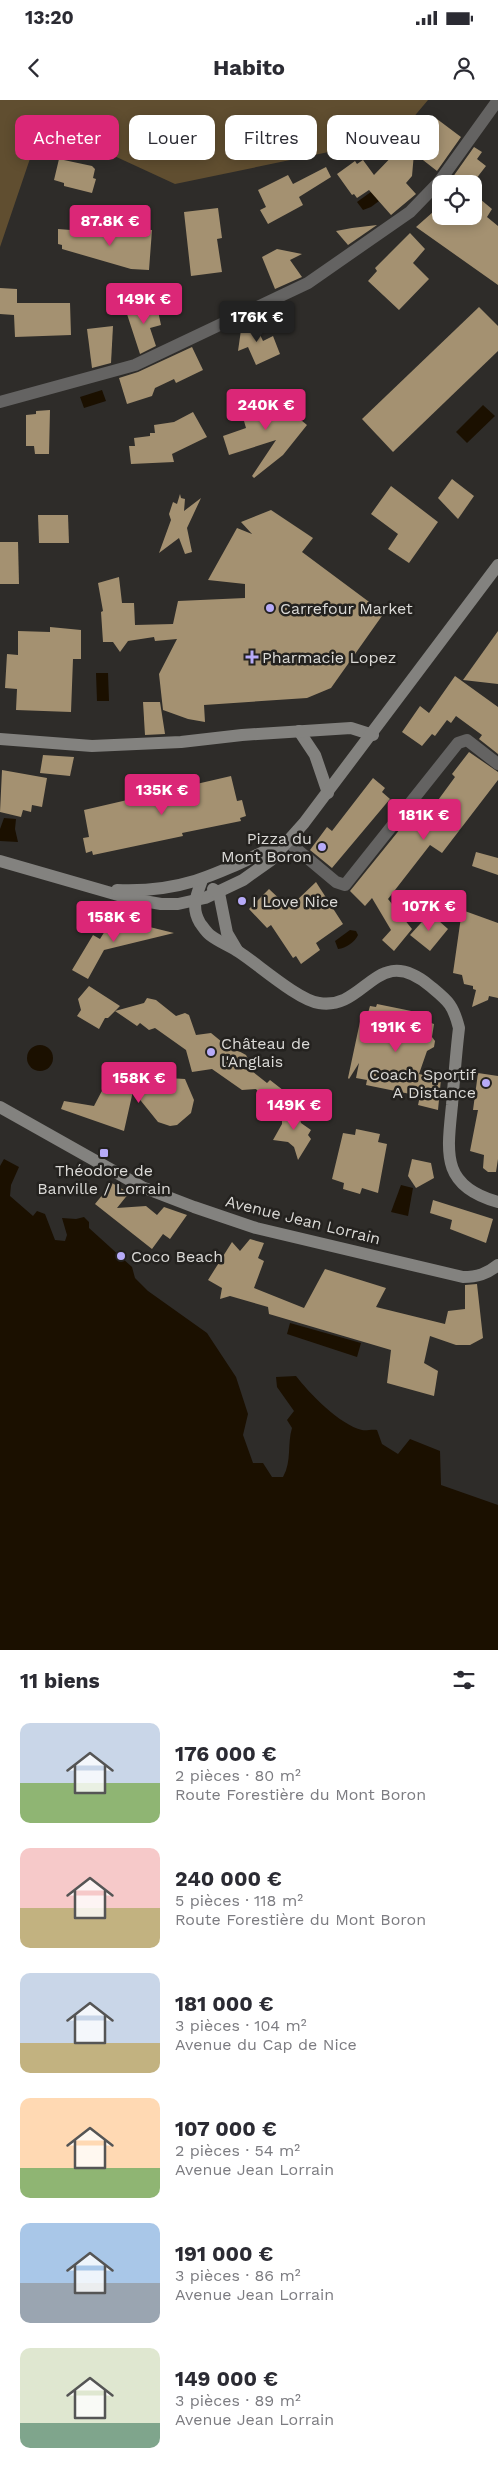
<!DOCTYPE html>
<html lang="fr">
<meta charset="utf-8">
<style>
body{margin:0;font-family:"Work Sans",sans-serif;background:#f2f2f3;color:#2b2b33;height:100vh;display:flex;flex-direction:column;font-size:19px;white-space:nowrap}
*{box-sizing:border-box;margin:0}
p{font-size:16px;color:#7c7c81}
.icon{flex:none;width:28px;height:28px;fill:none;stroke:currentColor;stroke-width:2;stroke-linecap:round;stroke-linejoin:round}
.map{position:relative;height:1550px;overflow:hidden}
.panel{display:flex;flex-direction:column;background:#fff;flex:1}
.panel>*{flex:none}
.top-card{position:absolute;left:15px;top:15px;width:469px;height:45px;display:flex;gap:10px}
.tools{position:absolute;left:432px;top:75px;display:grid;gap:10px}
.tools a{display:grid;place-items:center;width:50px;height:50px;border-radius:10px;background:#fff;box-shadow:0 2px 12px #0003;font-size:25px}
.price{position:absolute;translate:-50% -42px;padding:0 11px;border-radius:5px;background:#db2777;color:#fff;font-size:16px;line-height:32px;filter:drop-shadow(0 1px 2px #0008)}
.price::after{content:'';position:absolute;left:50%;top:30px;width:15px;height:11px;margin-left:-8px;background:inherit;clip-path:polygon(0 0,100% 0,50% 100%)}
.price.selected{background:#222;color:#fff}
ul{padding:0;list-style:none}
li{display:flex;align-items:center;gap:15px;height:125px;padding:0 20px}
li span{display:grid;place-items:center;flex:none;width:140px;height:100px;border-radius:10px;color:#555}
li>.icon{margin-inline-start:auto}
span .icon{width:60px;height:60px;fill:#fffc;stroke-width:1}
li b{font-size:21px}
h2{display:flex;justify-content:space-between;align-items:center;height:60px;padding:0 20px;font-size:21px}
.chip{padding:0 18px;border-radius:10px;background:#fff;box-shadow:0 2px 12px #0003;font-size:18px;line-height:45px}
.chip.selected{background:#db2777;color:#fff}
.status{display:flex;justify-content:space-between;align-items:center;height:35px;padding:0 25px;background:#fff;direction:ltr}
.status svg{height:14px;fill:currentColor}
header{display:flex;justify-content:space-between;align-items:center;height:65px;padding:0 20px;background:#fff;font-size:22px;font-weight:700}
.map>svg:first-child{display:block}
</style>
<div class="status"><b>13:20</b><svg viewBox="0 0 49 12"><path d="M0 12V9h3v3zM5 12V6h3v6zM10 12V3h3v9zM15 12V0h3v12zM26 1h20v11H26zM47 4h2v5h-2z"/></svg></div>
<header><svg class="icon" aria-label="back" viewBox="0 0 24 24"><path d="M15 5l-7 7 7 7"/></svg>Habito<svg class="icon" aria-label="person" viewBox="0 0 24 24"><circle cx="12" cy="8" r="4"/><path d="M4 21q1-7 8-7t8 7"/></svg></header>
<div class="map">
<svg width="498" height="1550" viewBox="0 0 498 1550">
<rect width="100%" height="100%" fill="#2e2c29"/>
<polygon fill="#604e30" points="0,0 428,0 396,38 175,84 110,54 37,38 0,147"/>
<g fill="#1b1000">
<polygon points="375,89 379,101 371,107 363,110 357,102"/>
<polygon points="102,290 106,301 84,308 80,297"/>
<polygon points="483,305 495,316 467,343 456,332"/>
<polygon points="96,573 108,573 109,601 97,601"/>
<polygon points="4,718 16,719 15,729 18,742 0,741 0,729"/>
<path d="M 350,830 L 356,831 L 358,835 C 355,842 346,848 338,849 L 335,841 Z"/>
<circle cx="40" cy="958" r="13"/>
<path d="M 4,1059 L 19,1067 L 11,1085 L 10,1096 L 33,1116 L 37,1111 L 45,1114 L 55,1140 L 65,1141 L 67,1135 L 62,1118 L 76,1119 L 84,1117 L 89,1122 L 89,1128 L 132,1167 L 135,1178 L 148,1191 L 207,1233 L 236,1277 L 248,1314 L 243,1335 L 253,1363 L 263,1363 L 272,1377 L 283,1377 C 292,1361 287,1344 292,1328 L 287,1320 L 294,1311 L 277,1287 L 276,1277 L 296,1276 C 309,1293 340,1325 362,1330 C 366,1331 372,1329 377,1330 L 382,1344 L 398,1354 L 410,1339 L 440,1351 L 441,1385 L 498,1405 L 498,1550 L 0,1550 L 0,1066 Z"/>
<polygon points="401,1085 413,1088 408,1116 391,1112"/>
<polygon points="290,1223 361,1243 357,1257 287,1234"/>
</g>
<g fill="#a49171">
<polygon points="437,19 461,37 437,71 414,53 412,76 406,83 416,94 391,115 369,90 357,98 354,94 352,95 337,74 355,61 357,64 363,60 374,75 426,21 432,25"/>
<polygon points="474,47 482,52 477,59 486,66 472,84 452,84 450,81"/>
<polygon points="59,59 92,66 95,69 93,78 96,79 92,93 64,86 64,83 54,80"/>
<polygon points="326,67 331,77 299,97 303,105 268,124 260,110 266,107 258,90 288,75 293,84"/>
<polygon points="474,94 492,109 487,117 498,126 498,185 416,127 433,112 441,101 441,116 474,116"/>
<polygon points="218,108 222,138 217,139 222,172 191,176 184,112"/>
<polygon points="377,125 348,145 336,131 352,128"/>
<polygon points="58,129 135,135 135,129 152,130 149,170 131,169 62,149 62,145 58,144"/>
<polygon points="410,133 425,149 413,163 429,179 399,210 368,181 377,171 375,168"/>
<polygon points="277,149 302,154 290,160 302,177 275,189 262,157"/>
<polygon points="0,188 17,189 17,203 70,203 71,235 15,237 14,215 0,214"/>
<polygon points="156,202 161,225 150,228 156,246 140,254 125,208"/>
<polygon points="479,207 498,226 498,251 393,352 362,319"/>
<polygon points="252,218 263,241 273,236 280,254 256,265 248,247 238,251 242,223"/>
<polygon points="113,226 111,263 92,268 87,229"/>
<polygon points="192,247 203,270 176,283 174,279 155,288 152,296 127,304 119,278 138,272"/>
<polygon points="270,295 307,325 283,355 254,378 252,376 276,340 229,355 223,336 246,328 242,314 258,309 256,302"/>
<polygon points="50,310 49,354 35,354 34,346 26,346 26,315 36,314 36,311"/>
<polygon points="193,312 207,337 172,354 174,362 131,364 129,346 135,346 134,338 150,336 150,333 155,333 154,325 174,322"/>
<polygon points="452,379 474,396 458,419 438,398"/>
<polygon points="391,386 438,422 409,463 388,449 398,434 371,414"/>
<polygon points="180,394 181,398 185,399 184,411 201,398 187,428 192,452 185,454 179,438 159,453 171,420 169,414 173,402 177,404"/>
<polygon points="271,410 313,438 302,452 384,513 331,588 307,598 204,605 205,622 188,619 163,610 159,574 177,539 155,541 154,537 128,541 120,552 113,542 103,542 101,512 103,511 98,483 119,477 122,503 134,503 135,525 173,524 178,501 245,498 245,484 208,480 237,428 252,434 241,422"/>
<polygon points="38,415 68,415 69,443 39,443"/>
<polygon points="0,442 18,442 19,484 0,484"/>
<polygon points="50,527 81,530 81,559 73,559 71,612 16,610 17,589 5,588 7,554 18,555 18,531 50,532"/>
<polygon points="498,531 498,584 463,580"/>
<polygon points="455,576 498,607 498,654 479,639 482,635 456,616 451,623 447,620 435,636 432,634 422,646 402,632 420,606 429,613"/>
<polygon points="143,602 160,602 165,634 145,635"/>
<polygon points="469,652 498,672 498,680 442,753 430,745 388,799 412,829 394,851 382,840 391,830 372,798 365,806 350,791 409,718 417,724 430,706 433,707 455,677 452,674"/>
<polygon points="43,655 74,657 70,676 40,673"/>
<polygon points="2,670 47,678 42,707 32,705 31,712 23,710 21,717 0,712"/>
<polygon points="231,676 237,701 242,700 246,716 240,718 241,721 182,733 183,736 93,755 92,751 86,753 83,738 89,737 84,710"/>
<polygon points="373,678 385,688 382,692 390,699 332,768 310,750 327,727 332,731"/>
<polygon points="476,752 498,758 498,775 472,766"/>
<polygon points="316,782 343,824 316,843 320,850 301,864 296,856 293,858 271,825 267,828 249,809 269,789 287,806 293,800 295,802"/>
<polygon points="462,810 498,823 498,898 489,896 488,900 472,907 476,890 473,889 473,886 464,884 462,875 453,873"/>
<polygon points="430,813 448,829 430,851 410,835"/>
<polygon points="113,818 174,833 104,850 88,879 72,870 93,835 100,839"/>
<polygon points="89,886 120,906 108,918 105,918 99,929 77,916 81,910 78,899"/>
<polygon points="147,898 156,900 176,916 185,913 189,915 196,935 211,933 222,942 246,955 249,961 248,968 267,983 270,980 288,994 280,1005 265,1000 256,989 242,990 212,969 192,972 186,950 155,928 149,930 140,923 137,926 115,911 144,903"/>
<polygon points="377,904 426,914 425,921 434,924 432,937 435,941 434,947 427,951 419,974 441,979 438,1010 418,1005 420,996 366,985 367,980 356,978 359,963 349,979 348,978 361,917 368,913 370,906 376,907"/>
<polygon points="478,973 498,976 498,1059 496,1072 488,1072 483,1068 484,1055 470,1051 478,1010 473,1010"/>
<polygon points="168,978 185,979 194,1000 191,1013 177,1025 170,1026 158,1022 133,991 124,1031 61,1009 64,1001 94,1006 105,985 146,992 157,982"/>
<polygon points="298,1009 301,1023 311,1030 308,1035 311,1039 298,1060 294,1047 288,1042 273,1040 282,1024 282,1010"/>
<polygon points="356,1029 380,1034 378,1042 387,1044 378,1093 362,1088 360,1094 343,1089 344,1083 332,1079 343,1033 355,1035"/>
<polygon points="412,1059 431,1063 434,1078 416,1088 408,1076"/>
<polygon points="112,1083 129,1093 117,1108 146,1106 157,1115 164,1107 187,1115 170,1139 163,1134 152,1149 95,1104"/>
<polygon points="433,1100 493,1119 486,1143 450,1129 452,1120 430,1113"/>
<polygon points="250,1139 264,1143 258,1158 264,1161 254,1188 304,1208 325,1169 386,1188 376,1207 445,1224 448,1211 465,1209 465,1185 477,1184 483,1238 470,1245 456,1245 430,1236 424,1263 438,1271 434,1296 387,1283 391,1250 269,1214 268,1207 230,1196 220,1199 222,1188 208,1180 232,1142 240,1151"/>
</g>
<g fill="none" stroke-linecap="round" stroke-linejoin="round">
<g stroke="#646362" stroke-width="12">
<polyline points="0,302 135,265 308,183 410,112 439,82 498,0"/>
<polyline points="287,741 336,782 345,785 458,643 467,640 498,664"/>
</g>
<g stroke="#83827f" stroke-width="12">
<polyline points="299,631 315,655 328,693"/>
<polyline points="0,639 92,646 181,642 242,635 351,628 373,635"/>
<polyline points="0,761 132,799 161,804 178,804 205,798 243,780 271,760 304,723 498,465"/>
<path d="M 202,780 C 196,796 191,808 200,823 C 203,827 206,832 210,835 C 219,842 230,846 239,852 C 259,865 298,900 319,903 C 366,911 376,841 430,886 C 448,901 453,904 459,928 C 456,953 454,979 452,1005 C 447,1054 441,1086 498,1102"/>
<polyline points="213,789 219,793 227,833 237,850"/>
<path d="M 117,790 C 186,793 223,771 282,743"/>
<path d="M 0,1007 L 142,1087 L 194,1107 L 256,1128 L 463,1177 C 477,1177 487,1174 498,1165"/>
</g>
</g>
<g fill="#b7abf8" stroke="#24221f" stroke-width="2">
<circle cx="270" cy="508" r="5"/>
<path d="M249.5 549.5h5v5h5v5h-5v5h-5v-5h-5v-5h5z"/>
<circle cx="322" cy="747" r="5"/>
<circle cx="242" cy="801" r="5"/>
<circle cx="211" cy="952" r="5"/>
<circle cx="486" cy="983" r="5"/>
<rect x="99" y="1048" width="10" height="10" rx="2.5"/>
<circle cx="121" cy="1156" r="5"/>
</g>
<g text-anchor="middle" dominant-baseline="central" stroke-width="5" stroke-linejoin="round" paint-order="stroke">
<g font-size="16" fill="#dbdad7" stroke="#24221f" text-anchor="start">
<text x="280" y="508">Carrefour Market</text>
<text x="262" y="557">Pharmacie Lopez</text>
<text x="312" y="738" text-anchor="end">Pizza du<tspan x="312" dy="18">Mont Boron</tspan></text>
<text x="252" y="801">I Love Nice</text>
<text x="221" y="943">Château de<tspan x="221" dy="18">l'Anglais</tspan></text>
<text x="476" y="974" text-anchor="end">Coach Sportif<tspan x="476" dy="18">A Distance</tspan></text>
<text x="104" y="1070" text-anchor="middle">Théodore de<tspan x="104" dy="18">Banville / Lorrain</tspan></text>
<text x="131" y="1156">Coco Beach</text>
</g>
<g font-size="16" fill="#dbdad7" stroke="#24221f">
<text transform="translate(303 1120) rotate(14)">Avenue Jean Lorrain</text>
</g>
</g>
</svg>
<div class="tools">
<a><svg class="icon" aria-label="locate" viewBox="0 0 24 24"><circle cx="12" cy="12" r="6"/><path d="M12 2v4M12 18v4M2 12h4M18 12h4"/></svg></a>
</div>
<b class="price" style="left:110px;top:147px">87.8K €</b>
<b class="price" style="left:144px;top:225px">149K €</b>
<b class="price selected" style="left:257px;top:243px">176K €</b>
<b class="price" style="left:266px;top:331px">240K €</b>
<b class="price" style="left:162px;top:716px">135K €</b>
<b class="price" style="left:424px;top:741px">181K €</b>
<b class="price" style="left:429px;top:832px">107K €</b>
<b class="price" style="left:114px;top:843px">158K €</b>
<b class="price" style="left:396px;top:953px">191K €</b>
<b class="price" style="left:139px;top:1004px">158K €</b>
<b class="price" style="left:294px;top:1031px">149K €</b>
<div class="top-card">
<a class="chip selected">Acheter</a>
<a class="chip">Louer</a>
<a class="chip">Filtres</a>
<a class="chip">Nouveau</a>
</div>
</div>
<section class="panel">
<h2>11 biens<svg class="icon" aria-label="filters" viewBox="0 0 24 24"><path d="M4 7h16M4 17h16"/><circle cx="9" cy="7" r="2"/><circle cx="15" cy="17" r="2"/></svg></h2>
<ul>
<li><span style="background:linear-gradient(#c9d6e8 60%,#8fb573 0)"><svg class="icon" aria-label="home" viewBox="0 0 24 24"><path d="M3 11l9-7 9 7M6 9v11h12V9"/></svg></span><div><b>176 000 €</b><p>2 pièces · 80 m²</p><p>Route Forestière du Mont Boron</p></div></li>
<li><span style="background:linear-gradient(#f6c9c9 60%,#c2b280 0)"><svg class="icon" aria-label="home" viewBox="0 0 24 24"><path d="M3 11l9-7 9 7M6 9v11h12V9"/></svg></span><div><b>240 000 €</b><p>5 pièces · 118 m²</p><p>Route Forestière du Mont Boron</p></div></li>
<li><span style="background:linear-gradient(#c9d6e8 70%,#c2b280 0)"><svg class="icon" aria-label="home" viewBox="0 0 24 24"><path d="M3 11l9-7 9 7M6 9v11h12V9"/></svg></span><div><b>181 000 €</b><p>3 pièces · 104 m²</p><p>Avenue du Cap de Nice</p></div></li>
<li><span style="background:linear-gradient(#ffd9b3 70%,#8fb573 0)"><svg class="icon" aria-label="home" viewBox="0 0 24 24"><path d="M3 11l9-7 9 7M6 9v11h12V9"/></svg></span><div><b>107 000 €</b><p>2 pièces · 54 m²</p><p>Avenue Jean Lorrain</p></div></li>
<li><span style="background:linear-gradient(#a9c7e8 60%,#9aa5b1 0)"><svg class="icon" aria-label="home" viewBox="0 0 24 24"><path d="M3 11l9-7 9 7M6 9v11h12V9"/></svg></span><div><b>191 000 €</b><p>3 pièces · 86 m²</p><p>Avenue Jean Lorrain</p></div></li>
<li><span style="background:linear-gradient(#dfe7d0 75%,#7fa58c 0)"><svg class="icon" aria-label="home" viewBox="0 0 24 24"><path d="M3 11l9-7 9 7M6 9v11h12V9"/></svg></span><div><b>149 000 €</b><p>3 pièces · 89 m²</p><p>Avenue Jean Lorrain</p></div></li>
</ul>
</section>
